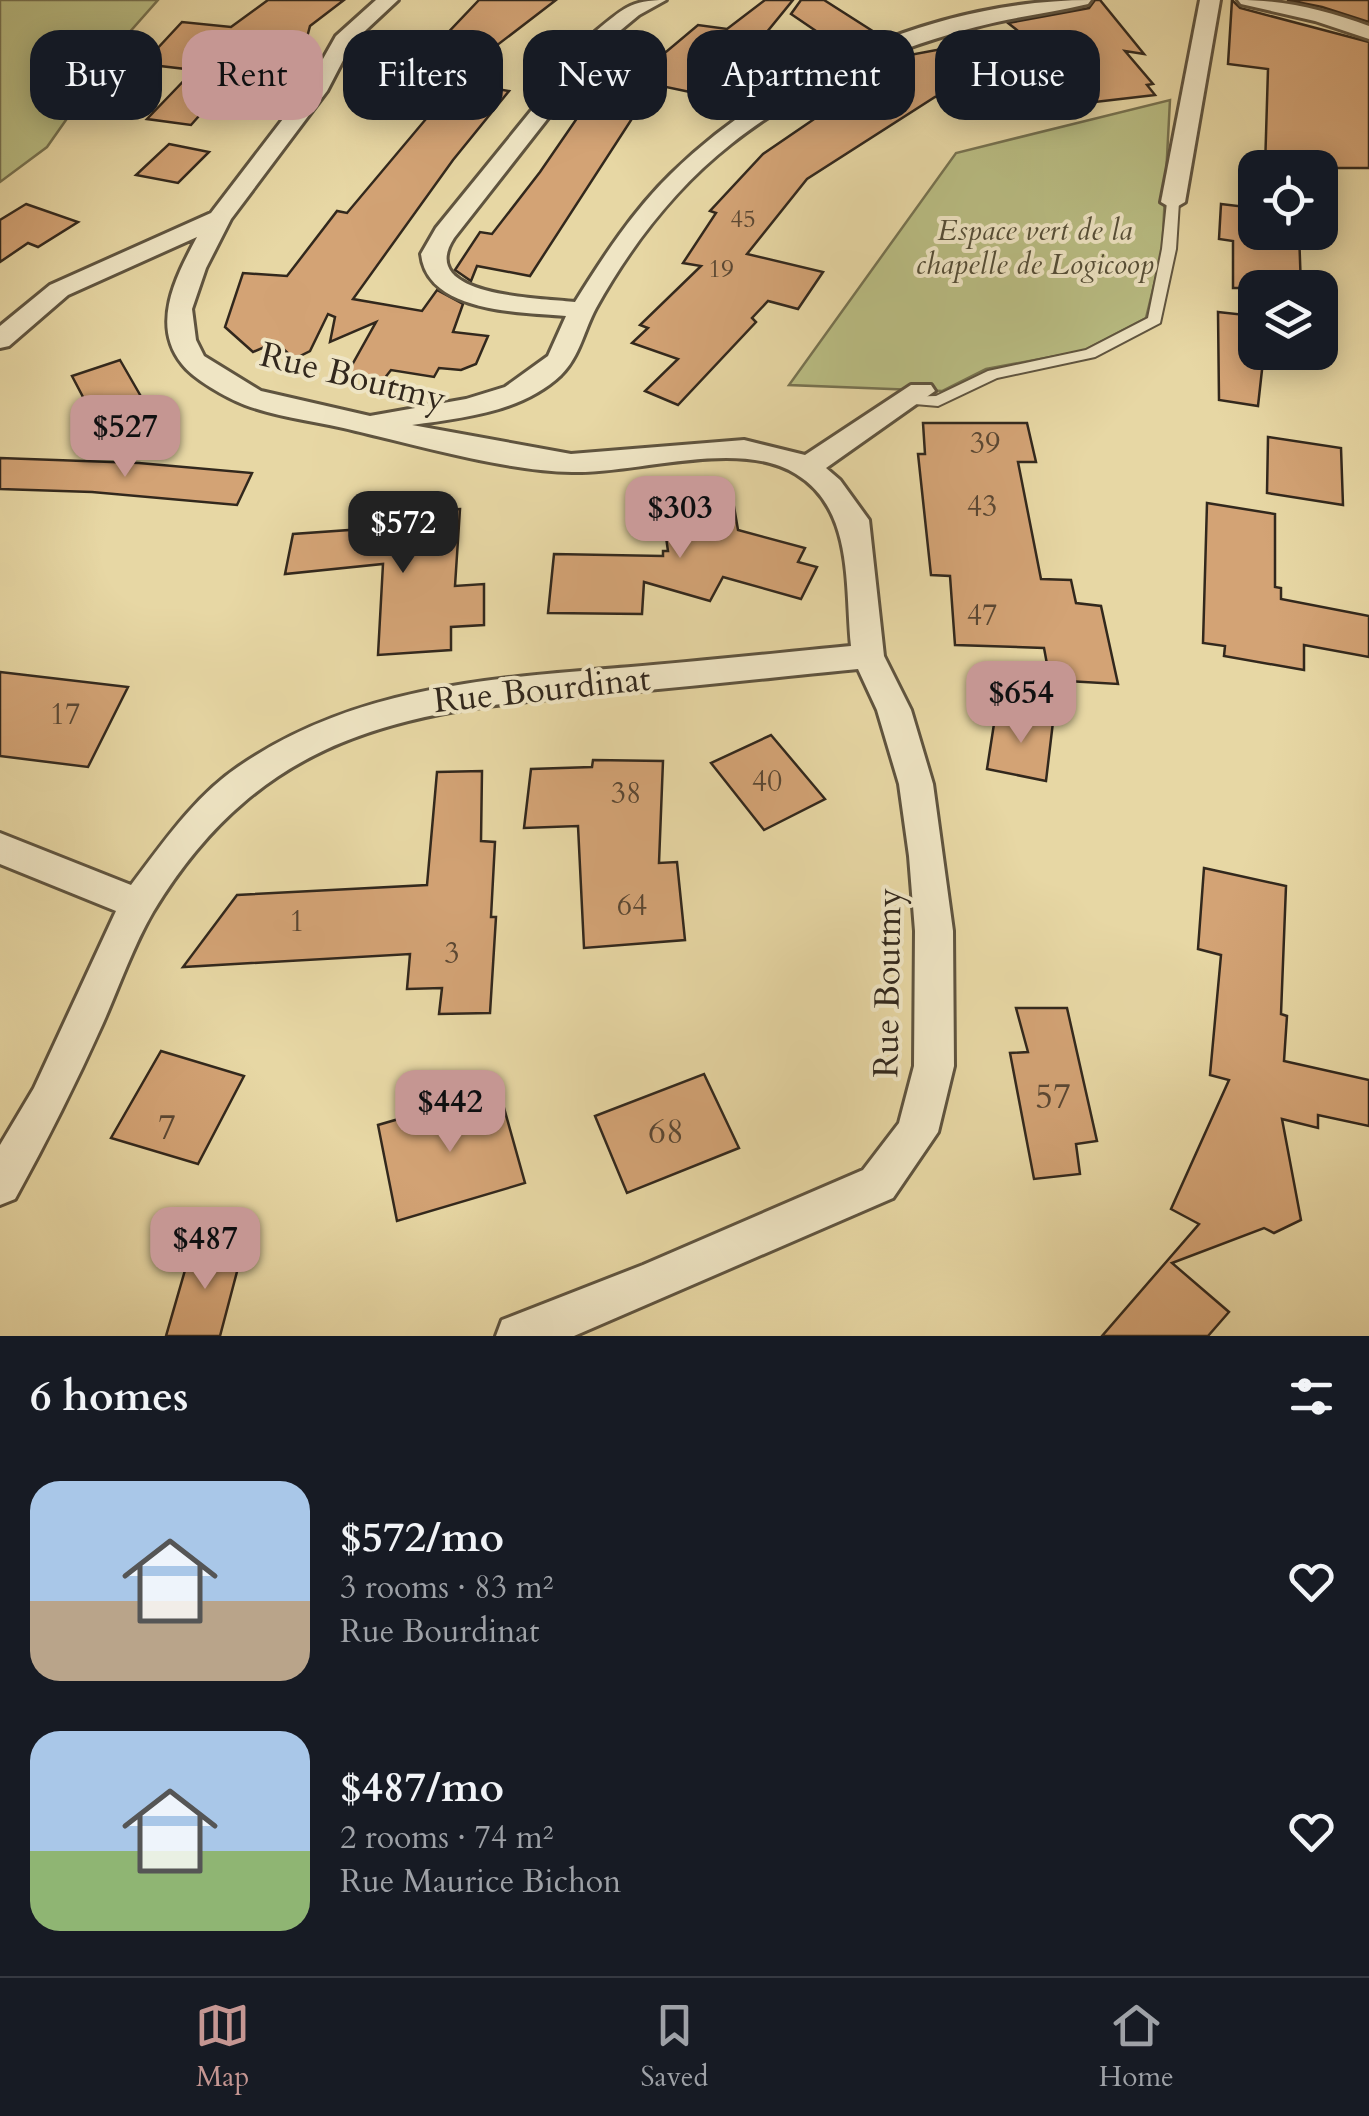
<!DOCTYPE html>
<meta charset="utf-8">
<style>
body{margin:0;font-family:Cardo,serif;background:#242831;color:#f1f3f6;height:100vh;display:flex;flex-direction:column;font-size:38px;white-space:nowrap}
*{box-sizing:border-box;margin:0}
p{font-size:32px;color:#9ea1a6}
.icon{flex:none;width:55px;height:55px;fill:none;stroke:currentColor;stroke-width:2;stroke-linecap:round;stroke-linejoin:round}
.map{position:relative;height:1336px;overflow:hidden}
.panel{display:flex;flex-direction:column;background:#171b24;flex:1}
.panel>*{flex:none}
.banner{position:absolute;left:30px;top:30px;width:1310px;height:90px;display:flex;gap:20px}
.tools{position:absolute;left:1238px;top:150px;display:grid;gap:20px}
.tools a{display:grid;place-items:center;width:100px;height:100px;border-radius:20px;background:#171b24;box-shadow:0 5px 25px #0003;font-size:50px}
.price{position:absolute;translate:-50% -85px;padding:0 22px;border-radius:20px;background:#c59692;color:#111;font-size:32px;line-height:65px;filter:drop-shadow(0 2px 5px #0008)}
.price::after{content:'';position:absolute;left:50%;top:60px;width:30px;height:22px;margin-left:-15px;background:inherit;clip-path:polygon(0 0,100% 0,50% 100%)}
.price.selected{background:#222;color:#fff}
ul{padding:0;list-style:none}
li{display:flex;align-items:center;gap:30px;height:250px;padding:0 30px}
li span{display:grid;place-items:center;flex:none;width:280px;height:200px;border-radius:30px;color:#555}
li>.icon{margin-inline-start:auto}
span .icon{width:120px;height:120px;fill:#fffc;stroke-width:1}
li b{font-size:42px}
h2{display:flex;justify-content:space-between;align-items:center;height:120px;padding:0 30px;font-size:42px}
.pill{padding:0 35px;border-radius:30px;background:#171b24;box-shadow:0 5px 25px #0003;font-size:35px;line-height:90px}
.pill.selected{background:#c59692;color:#111}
.menu{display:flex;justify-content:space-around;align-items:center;height:140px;border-top:2px solid #363941;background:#171b24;font-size:28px;color:#9ea1a6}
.menu a{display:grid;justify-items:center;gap:5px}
.menu .selected{color:#c59692}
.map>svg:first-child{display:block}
</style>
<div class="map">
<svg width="1369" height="1336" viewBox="0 0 1369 1336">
<rect width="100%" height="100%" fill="#e7d7a4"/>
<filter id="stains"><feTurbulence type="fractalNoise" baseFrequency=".002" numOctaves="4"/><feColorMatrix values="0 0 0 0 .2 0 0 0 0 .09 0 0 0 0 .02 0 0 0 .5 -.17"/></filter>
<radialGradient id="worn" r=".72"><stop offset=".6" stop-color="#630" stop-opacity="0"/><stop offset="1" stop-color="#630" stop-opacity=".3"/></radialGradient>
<g fill="#b9bd83" stroke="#767250" stroke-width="2.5">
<polygon points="0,0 158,0 120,43 47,147 0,182"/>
<polygon points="1170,100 1162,252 1146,318 1083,351 986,369 942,391 789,385 956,153"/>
</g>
<g fill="#d3a375" stroke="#32281d" stroke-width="2.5">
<polygon points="268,0 344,0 310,26 300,64 244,65 191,125 147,119 194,70 143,64 182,22 231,27"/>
<polygon points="479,0 556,0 466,69 421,61"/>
<polygon points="765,0 793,0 714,97 657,85 646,97 530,276 477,266 471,281 455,270 480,232 492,234 540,172 602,82 594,81 620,45 666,52 698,25 727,29"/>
<polygon points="801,0 824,0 882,37 847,52 791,14"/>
<polygon points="1095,0 1100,0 1144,54 1125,51 1153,84 1147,85 1155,95 1043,108 1049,95 1034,80 935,97 807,179 747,254 823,272 798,309 768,301 752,318 756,322 678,405 645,391 678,359 632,343 648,328 640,325 701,266 683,263 716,213 710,211 763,154 880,74 870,67 906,53 910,55 1022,34 1008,23 1089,8"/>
<polygon points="1232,0 1240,8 1369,42 1369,168 1265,168 1268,69 1228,64"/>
<polygon points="1287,0 1369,0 1369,22 1322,7"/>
<polygon points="457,82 509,91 453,160 353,299 422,311 437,290 463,304 453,332 488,336 476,364 461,370 439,368 434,377 391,370 384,379 347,374 376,322 330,342 335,317 328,314 310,351 294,359 276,342 253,352 225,327 243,273 287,276 337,211 347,213"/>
<polygon points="169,144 209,152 178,183 136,175"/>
<polygon points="26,204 78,222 38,247 28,243 0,262 0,220"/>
<polygon points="1221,204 1255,208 1255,232 1299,232 1301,288 1233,288 1233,241 1219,239"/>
<polygon points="1218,312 1255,316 1255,352 1264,352 1258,406 1219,400"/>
<polygon points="120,360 143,400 93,416 72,376"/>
<polygon points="923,423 1027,423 1036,462 1018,462 1041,579 1071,580 1076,603 1101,606 1118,684 1050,680 1044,648 955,645 950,576 931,575 918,454 925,454"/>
<polygon points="1268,437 1341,448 1343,505 1267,493"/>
<polygon points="0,458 139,463 252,473 237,505 92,492 0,489"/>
<polygon points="711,485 713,496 732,495 738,530 805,548 798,562 817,567 801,599 723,577 710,601 644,582 642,614 548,613 554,554 663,556 663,551 668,551 659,488"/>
<polygon points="1207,503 1275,514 1275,587 1281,588 1281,599 1369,616 1369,657 1304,645 1304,670 1224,656 1225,646 1203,643"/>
<polygon points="460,509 455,586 484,584 484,625 451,627 451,650 378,655 383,564 285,574 293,534 377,528 379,513"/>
<polygon points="0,672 128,687 88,767 0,756"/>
<polygon points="996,711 1053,722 1046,781 987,769"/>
<polygon points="771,735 825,799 764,830 711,763"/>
<polygon points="593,760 663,761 659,863 677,862 685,940 584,948 578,826 524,828 531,769 592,767"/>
<polygon points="482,771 481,841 495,842 491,917 496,917 490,1013 439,1014 442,988 407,989 410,954 183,967 237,895 427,885 437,772"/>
<polygon points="1204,868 1286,886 1281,1014 1287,1016 1284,1061 1369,1080 1369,1126 1318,1115 1318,1128 1282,1119 1301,1220 1274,1233 1264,1228 1172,1263 1229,1312 1208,1336 1102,1336 1199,1224 1171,1209 1229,1080 1210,1075 1221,955 1198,949"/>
<polygon points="1016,1008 1067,1008 1097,1141 1076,1144 1080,1174 1034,1179 1010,1053 1028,1052"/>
<polygon points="161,1051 244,1076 198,1164 111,1138"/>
<polygon points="704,1074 739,1148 627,1193 595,1116"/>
<polygon points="499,1090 525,1183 397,1221 378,1125"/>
<polygon points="192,1246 243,1249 220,1336 166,1336"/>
</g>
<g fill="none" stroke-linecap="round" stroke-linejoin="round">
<g stroke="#5f543f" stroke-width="4">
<polygon id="service" points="1173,198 1179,202 1176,249 1160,323 1095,357 997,378 938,406 903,403 903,397 936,396 988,371 1086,350 1148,318 1162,249 1167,202"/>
</g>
<g stroke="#5f543f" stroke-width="6">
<g id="minor">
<path d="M 376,0 L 398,0 L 352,43 L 327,91 L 231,219 L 206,268 L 192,309 L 196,340 L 204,356 L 261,391 L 370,416 L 466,399 L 505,387 L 548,356 L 566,316 C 521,312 427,313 421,254 L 436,228 L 596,31 C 623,9 630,0 666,0 L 639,15 L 610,39 L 454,238 C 415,297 541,298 575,302 C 603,257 633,211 671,174 C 778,69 941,0 1091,0 L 1088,4 C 1051,13 1013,17 976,27 C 888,50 803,87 731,144 C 676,187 630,247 596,308 C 584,330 580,356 561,375 C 522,412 463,418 412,425 L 571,454 L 744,440 L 805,455 L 911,385 L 931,385 L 935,391 L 826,468 L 840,480 L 869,520 L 884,656 L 911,710 L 933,784 L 953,931 L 954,1066 L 938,1132 L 893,1198 L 574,1336 L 496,1336 L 502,1320 L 643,1265 L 863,1170 L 899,1123 L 914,1066 L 915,931 L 909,856 L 899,784 L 877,710 L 858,669 C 777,677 697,686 616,693 C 417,709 266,725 153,912 C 133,946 119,987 103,1023 C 76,1083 47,1141 15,1199 L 0,1205 L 0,1145 L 34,1088 L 116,911 L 0,864 L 0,833 L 131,885 C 163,843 194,797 238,767 C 355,686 493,678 631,667 C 704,661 778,653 851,646 C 845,586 854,509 796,474 C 739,438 636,474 572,472 C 506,471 421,446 356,431 C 320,422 280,418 245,405 C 227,398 193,379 182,364 C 150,324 177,275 197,237 L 68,295 L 9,346 L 0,348 L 0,326 L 50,285 L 211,213 L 306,89 L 336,36 Z"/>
<polygon points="1200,0 1220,0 1185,202 1173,209 1161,202"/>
<path d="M 1238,0 C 1285,0 1325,10 1369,26 L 1369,39 L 1315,21 L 1241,4 Z"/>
</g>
</g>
<use href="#service" fill="#efe5c4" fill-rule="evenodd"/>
<use href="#minor" fill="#efe5c4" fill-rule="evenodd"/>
</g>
<g text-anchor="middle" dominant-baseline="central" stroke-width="8" stroke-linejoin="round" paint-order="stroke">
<g font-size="25" fill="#5a4733">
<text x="743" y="219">45</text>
<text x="721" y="269">19</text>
</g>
<g font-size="30" font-style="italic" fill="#544d36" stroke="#efe5c4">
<text x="1035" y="230">Espace vert de la<tspan x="1035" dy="34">chapelle de Logicoop</tspan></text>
</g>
<g font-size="30" fill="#5a4733">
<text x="985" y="443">39</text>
<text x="982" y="506">43</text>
<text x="982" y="615">47</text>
<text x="65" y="714">17</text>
<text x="767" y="781">40</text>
<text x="626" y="793">38</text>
<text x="632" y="905">64</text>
<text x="297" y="921">1</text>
<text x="452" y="953">3</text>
</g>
<g font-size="35" fill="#32281d" stroke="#efe5c4">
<text transform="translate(353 377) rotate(14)">Rue Boutmy</text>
<text transform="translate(542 690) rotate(-6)">Rue Bourdinat</text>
<text transform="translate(888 983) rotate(-89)">Rue Boutmy</text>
</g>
<g font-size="35" fill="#5a4733">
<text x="1053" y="1097">57</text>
<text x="167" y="1128">7</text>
<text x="666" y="1132">68</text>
</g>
</g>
<rect width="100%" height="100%" filter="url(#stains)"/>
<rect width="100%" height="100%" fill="url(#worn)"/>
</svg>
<div class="tools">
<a><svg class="icon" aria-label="locate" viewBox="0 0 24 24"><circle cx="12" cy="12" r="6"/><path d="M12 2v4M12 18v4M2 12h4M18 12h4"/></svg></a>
<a><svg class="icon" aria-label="layers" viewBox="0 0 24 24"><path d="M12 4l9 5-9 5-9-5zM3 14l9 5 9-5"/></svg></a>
</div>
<b class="price" style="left:125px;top:480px">$527</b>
<b class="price" style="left:680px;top:561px">$303</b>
<b class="price selected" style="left:403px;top:576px">$572</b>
<b class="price" style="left:1021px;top:746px">$654</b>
<b class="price" style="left:450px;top:1155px">$442</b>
<b class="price" style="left:205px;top:1292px">$487</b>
<div class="banner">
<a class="pill">Buy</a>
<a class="pill selected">Rent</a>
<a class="pill">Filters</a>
<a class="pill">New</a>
<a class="pill">Apartment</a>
<a class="pill">House</a>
</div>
</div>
<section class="panel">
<h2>6 homes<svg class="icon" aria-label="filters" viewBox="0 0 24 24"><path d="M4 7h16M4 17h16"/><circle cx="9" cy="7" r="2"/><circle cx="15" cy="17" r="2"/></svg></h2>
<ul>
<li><span style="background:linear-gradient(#a9c7e8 60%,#b9a48a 0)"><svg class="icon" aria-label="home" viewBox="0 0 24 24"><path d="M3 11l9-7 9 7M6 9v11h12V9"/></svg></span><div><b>$572/mo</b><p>3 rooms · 83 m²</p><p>Rue Bourdinat</p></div><svg class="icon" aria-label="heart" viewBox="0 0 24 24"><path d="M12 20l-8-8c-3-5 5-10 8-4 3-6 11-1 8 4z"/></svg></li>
<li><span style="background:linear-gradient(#a9c7e8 60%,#8fb573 0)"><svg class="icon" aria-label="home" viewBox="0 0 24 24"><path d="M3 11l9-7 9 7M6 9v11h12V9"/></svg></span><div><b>$487/mo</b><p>2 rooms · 74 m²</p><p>Rue Maurice Bichon</p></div><svg class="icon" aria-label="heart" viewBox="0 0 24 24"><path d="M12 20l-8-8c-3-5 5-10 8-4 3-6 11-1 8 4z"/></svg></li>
</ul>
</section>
<nav class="menu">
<a class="selected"><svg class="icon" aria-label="map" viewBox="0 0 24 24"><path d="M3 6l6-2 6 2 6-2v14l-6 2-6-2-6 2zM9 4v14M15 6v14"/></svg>Map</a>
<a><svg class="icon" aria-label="saved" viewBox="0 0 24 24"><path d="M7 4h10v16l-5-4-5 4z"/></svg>Saved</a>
<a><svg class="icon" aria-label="home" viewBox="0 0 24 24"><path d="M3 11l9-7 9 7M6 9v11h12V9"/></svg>Home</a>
</nav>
